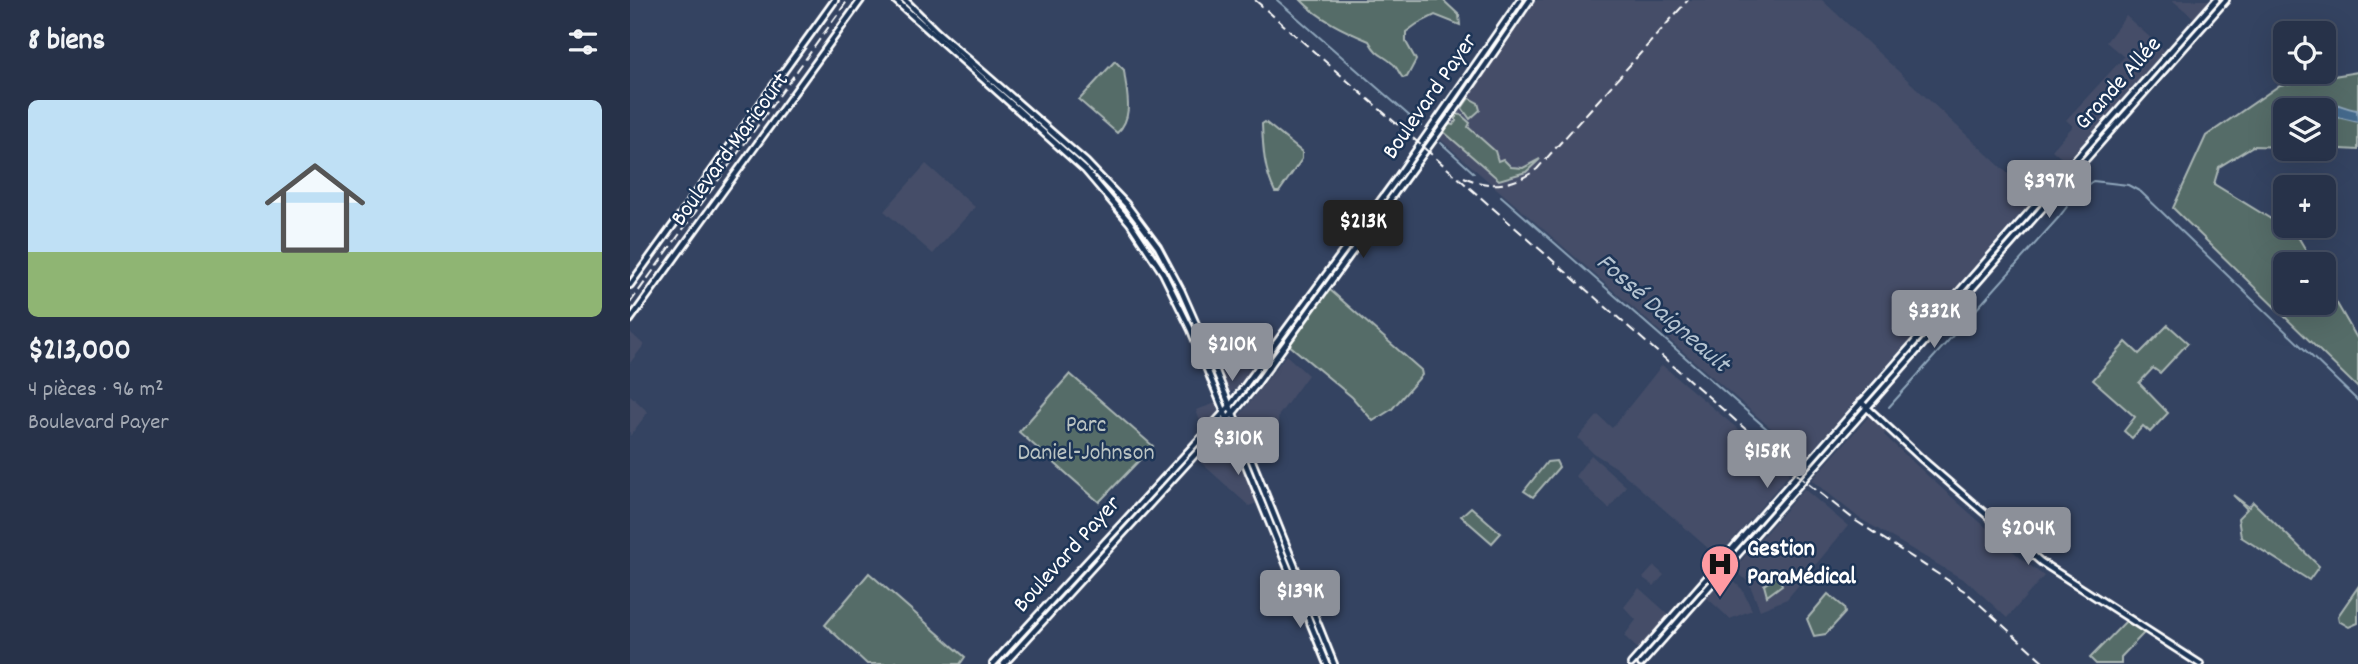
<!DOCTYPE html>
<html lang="fr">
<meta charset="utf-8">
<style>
body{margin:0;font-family:Dekko,sans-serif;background:#333e53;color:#f1f3f6;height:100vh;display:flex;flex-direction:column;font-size:26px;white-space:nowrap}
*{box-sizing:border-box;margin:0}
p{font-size:23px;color:#a4aab4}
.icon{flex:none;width:38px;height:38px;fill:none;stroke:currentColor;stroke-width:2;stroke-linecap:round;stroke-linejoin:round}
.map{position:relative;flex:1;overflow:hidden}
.drawer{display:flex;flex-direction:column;background:#273249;width:630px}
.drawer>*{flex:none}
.tools{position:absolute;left:1643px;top:21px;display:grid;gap:14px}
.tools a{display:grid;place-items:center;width:63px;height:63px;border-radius:10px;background:#273249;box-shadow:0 7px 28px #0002,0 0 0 2px #434d61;font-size:35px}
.price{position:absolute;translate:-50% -60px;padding:0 16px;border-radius:7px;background:#8c9099;color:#fff;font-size:23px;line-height:46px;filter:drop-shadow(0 2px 4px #0008)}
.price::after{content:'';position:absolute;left:50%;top:42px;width:21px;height:16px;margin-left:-10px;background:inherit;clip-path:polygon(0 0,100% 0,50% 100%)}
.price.current{background:#222;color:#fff}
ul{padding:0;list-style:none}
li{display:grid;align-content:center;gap:14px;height:371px;padding:0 28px}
li span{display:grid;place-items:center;height:217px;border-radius:10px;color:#555}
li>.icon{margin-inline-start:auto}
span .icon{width:126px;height:126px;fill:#fffc;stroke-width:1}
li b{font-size:30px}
h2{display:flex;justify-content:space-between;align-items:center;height:84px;padding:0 28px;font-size:30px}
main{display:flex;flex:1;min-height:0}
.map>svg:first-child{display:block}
</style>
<main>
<section class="drawer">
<h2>8 biens<svg class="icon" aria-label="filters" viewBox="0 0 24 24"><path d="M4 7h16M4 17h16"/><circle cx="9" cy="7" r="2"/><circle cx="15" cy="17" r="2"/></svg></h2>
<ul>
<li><span style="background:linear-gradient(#bfe0f5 70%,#8fb573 0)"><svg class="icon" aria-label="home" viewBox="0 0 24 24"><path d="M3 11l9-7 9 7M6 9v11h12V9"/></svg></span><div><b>$213,000</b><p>4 pièces · 96 m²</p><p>Boulevard Payer</p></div></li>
</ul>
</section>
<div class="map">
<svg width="1728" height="664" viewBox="0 0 1728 664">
<rect width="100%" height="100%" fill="#344361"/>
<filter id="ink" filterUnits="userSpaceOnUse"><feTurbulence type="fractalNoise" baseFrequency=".0143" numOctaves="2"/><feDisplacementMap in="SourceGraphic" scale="14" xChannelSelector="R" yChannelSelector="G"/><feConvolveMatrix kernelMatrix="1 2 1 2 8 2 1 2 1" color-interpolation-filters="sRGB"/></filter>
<g filter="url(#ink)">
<g fill="#444d68">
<polygon points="906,0 1192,0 1404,198 1175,458 810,139"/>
<polygon points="1542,0 1579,0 1564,18"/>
<polygon points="1496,16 1533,49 1533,52 1436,162 1422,150 1443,126 1436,120 1494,57 1476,42"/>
<polygon points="296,164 345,207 303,254 254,211"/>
<polygon points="0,332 14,345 0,363"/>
<polygon points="656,355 678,375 649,415 648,421 650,432 620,444 610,415"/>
<polygon points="605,356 620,371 605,390 600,392 596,390 586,364"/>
<polygon points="1032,365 1160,473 1088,557 987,468 963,453 948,438 968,415 982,428"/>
<polygon points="0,395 18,412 0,436"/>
<polygon points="586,403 588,411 573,429 566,410"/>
<polygon points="1240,415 1256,431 1254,435 1298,476 1393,560 1414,576 1377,618 1339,583 1229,518 1182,480"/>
<polygon points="591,432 599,435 627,503 619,506 567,459"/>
<polygon points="961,455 996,486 979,509 945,476"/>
<polygon points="1174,489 1218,526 1157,599 1130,610 1119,583 1104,569"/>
<polygon points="1024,566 1034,575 1024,586 1013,578"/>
<polygon points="1094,576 1099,577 1112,589 1122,610 1100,619 1076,597"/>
<polygon points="1009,588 1037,613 1037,616 1009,650 994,636 1006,620 994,607"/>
</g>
<g fill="#556c68" stroke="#aab6b4" stroke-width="2">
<path d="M 671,0 L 813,0 L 829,15 L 830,25 L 805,15 L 787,24 L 776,32 L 776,42 L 786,60 L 777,77 L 773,78 C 769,74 767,66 762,63 C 752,54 747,56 739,41 C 715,31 689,19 671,0 Z"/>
<path d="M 485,61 L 494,70 C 496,91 505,117 487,133 L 449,100 Z"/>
<polygon points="1728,72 1728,150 1694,148 1694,110 1656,110 1655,147 1623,146 1589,167 1584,184 1667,235 1684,264 1656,264 1656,303 1694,303 1694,281 1728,340 1728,388 1543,208 1576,136 1650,85"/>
<polygon points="839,98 848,103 850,110 840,119 832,108"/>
<polygon points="826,114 831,115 840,123 838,127 865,151 868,161 873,159 881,167 893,168 910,159 896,172 869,180 814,132 819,124 823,125 826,121"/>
<path d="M 635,122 L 672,152 L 672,159 L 649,192 L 645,192 C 634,170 633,149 632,124 Z"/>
<polygon points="699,289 791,370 792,375 762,409 743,421 722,397 658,344"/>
<polygon points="1538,325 1558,343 1530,373 1523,368 1509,383 1538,413 1520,432 1513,426 1502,438 1494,431 1505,417 1463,380 1496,342 1509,354"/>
<polygon points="440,374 523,446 469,502 389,432"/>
<polygon points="926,461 929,467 903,497 894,491 917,462"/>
<polygon points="1603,495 1619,507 1623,502 1689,566 1679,580 1611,537 1608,518 1617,509"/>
<polygon points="841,507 871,533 862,543 831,516"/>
<polygon points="239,573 335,657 330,664 268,664 266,662 263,664 237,664 195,625"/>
<polygon points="1148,575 1152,585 1137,596 1134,585"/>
<polygon points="1728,587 1728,623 1719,627 1709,621 1708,616"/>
<polygon points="1198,594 1214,607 1215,613 1196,634 1184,636 1177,619"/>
<polygon points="1496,621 1514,633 1491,657 1491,664 1466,664 1460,658"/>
</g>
<path fill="#456b8d" stroke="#8fa6bb" stroke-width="2" d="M 1689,100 C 1703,101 1713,108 1727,110 L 1728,122 L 1694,114 L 1694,110 L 1656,110 L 1655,118 L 1651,120 L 1646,117 L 1646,112 L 1650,109 Z"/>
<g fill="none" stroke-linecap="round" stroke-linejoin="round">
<g stroke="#8fa6bb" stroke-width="2">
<polyline points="647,0 791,126"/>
<polyline points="811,143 844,173"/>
<polyline points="871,196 1169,457"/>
<polyline points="1259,407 1429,217 1450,190 1463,181 1498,185 1511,192 1728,401"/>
</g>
<g stroke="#fff" stroke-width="10">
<g id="secondary">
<polyline points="265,0 455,170 500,223 533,273 561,330 697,664"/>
<polyline points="275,0 306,31 456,162 496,204 528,247 551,290 577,349 704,664"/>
<polyline points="0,285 205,0"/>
<polyline points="0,320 231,0"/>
<polyline points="1231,402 1293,460 1411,562 1570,664"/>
<polyline points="587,432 593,431 604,437"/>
<polyline points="363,664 600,406 767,178 890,0"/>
<polyline points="374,664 603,413 626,385 829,104 900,0"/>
<polyline points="1001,664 1586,0"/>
<polyline points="1011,664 1596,0"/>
</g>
</g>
<use href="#secondary" stroke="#1d3557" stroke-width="4.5"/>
<g stroke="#fff" stroke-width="2" stroke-dasharray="10 5" stroke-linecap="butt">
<polyline points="625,0 1177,483 1226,521 1336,592 1416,664"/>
<path d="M 834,177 C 859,189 884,186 907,169 L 1058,0"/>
<polyline points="0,303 218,0"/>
</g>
</g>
</g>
<defs>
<g id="hospital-pin" transform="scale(2.0125)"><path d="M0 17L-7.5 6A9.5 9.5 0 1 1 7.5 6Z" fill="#ff9aa2" stroke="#1d3557"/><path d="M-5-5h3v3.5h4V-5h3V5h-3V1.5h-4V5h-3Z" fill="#111"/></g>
</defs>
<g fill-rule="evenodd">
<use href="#hospital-pin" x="1090" y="564"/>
</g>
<g text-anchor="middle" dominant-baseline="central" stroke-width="5" stroke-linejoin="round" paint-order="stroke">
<g font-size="24" fill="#fff" stroke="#1d3557">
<text transform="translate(1489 84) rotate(-48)">Grande Allée</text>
<text transform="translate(801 97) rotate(-55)">Boulevard Payer</text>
<text transform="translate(101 150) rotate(-54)">Boulevard Maricourt</text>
<text transform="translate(438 555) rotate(-48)">Boulevard Payer</text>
</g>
<g font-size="24" fill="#bbc4c3" stroke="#1d3557">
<text x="456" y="426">Parc<tspan x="456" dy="28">Daniel-Johnson</tspan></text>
</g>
<g font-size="24" font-weight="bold" fill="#fff" stroke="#1d3557" text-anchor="start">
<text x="1117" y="550">Gestion<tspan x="1117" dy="28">ParaMédical</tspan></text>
</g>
<g font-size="26" font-style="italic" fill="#b5c4d1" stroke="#1d3557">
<text transform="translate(1032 314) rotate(41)">Fossé Daigneault</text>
</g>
</g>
</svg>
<div class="tools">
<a><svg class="icon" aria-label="locate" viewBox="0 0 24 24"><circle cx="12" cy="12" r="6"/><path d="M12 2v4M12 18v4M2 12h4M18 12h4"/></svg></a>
<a><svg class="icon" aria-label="layers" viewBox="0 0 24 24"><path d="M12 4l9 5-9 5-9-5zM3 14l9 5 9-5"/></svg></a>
<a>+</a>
<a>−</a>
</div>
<b class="price" style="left:1419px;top:220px">$397K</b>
<b class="price current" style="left:733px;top:260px">$213K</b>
<b class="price" style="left:1304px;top:350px">$332K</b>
<b class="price" style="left:602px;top:383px">$210K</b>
<b class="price" style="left:608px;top:477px">$310K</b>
<b class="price" style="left:1137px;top:490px">$158K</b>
<b class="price" style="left:1398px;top:567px">$204K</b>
<b class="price" style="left:670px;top:630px">$139K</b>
</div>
</main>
